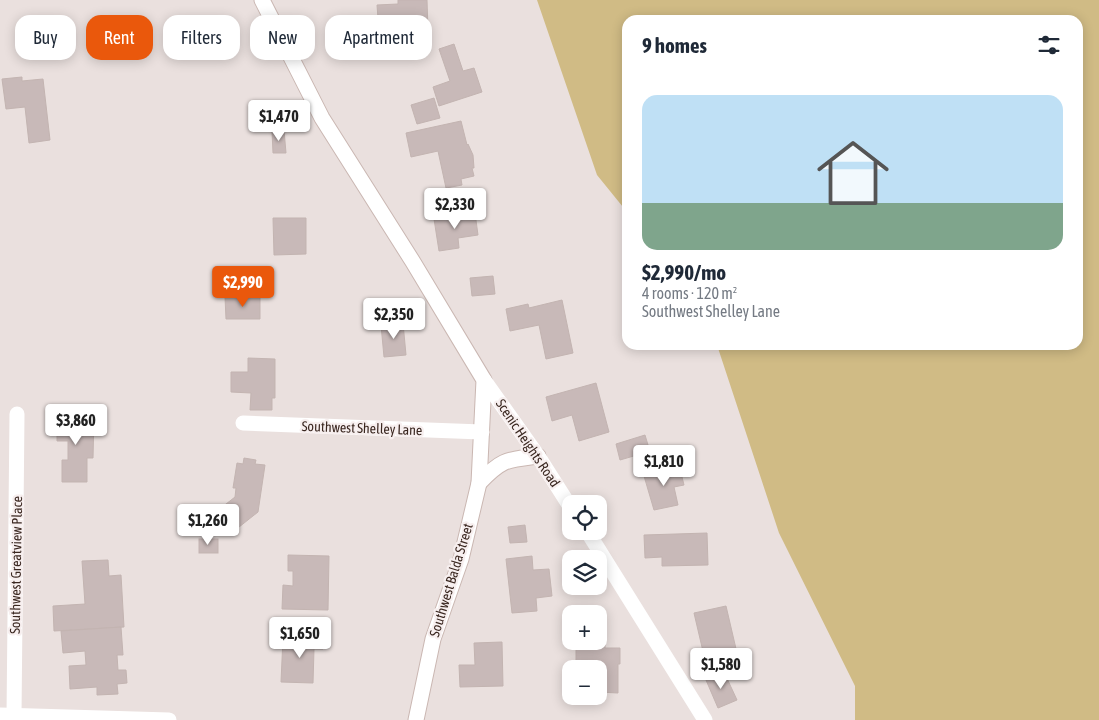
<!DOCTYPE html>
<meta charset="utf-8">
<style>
body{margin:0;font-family:"Asap Condensed",sans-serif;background:#f6f6f7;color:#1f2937;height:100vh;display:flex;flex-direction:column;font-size:19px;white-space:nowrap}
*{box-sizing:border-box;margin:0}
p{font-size:16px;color:#747a83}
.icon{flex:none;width:28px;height:28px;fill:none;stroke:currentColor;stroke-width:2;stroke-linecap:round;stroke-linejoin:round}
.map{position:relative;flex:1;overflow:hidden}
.sheet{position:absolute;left:622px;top:15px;width:461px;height:335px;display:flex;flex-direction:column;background:#fff;border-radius:15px;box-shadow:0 2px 12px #0003}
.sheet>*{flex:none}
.top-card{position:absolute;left:15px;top:15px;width:475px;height:45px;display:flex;gap:10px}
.controls{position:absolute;left:562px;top:495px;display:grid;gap:10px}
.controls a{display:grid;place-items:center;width:45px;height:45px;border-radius:10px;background:#fff;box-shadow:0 2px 12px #0003;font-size:25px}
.price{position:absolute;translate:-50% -42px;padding:0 11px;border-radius:5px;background:#fff;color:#222;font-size:16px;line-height:32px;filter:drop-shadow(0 1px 2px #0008)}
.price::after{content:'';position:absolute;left:50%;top:30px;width:15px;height:11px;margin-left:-8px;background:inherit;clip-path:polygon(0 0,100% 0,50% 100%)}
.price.on{background:#ea580c;color:#fff}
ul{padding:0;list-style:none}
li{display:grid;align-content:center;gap:10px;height:265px;padding:0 20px}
li span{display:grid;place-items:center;height:155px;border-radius:15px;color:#555}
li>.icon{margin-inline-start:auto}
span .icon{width:90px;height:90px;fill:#fffc;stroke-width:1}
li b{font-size:21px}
h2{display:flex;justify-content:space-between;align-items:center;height:60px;padding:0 20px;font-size:21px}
.tag{padding:0 18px;border-radius:15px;background:#fff;box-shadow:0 2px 12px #0003;font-size:18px;line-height:45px}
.tag.on{background:#ea580c;color:#fff}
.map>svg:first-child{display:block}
</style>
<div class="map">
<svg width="1099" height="720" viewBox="0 0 1099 720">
<rect width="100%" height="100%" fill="#eae0de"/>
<polygon fill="#d0bb85" points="537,0 1099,0 1099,720 855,720 855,686 779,533 717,345 1079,345 1079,20 628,20 627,212 597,175"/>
<g fill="#c8b9b8" stroke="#c3b4b1">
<polygon points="398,0 427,0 428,30 379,32 377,5 398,4"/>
<polygon points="454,44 463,71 474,68 482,92 439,106 433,87 450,81 439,49"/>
<polygon points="22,77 22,81 43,79 50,140 29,143 25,107 6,109 2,79"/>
<polygon points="434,98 440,118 417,124 411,105"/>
<polygon points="461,121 467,145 468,144 473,155 474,168 472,168 474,176 461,179 462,185 446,188 438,151 411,157 406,133"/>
<polygon points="284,130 286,153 273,153 272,131"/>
<polygon points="475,213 478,235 458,238 459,248 439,251 434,219"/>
<polygon points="273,218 306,218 306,254 274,255"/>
<polygon points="493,276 495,294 472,296 470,278"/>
<polygon points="260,296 260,319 226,319 225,297"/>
<polygon points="562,300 573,353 546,359 539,325 510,331 506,309 528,304 529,308"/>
<polygon points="403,323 406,355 384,357 381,325"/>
<polygon points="248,358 275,359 275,398 272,398 272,410 250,410 251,393 231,392 231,372 248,372"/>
<polygon points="596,383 609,432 579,441 572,415 552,421 546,397"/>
<polygon points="57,417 94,417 93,458 87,458 87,482 62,482 62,460 68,460 68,441 57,441"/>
<polygon points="645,435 648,445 642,447 644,453 620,460 616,444"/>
<polygon points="244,458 256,460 255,464 265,465 258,512 234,531 232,528 223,534 212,521 220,515 217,511 235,497 236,488 233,488 237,463 243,464"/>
<polygon points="679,465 684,485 674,487 678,505 654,510 644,476 653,474 653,471"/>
<polygon points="525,525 527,542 510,543 508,527"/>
<polygon points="707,533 708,565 662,566 662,557 645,558 644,535"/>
<rect x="199" y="539" width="19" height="14"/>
<polygon points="288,555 329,556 328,610 282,609 283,585 293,586 293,571 288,571"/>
<polygon points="532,556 533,570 549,569 552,596 536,598 537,611 512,613 506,559"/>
<polygon points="108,560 109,576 121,575 124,627 54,631 53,606 85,604 82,561"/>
<polygon points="726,606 737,653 705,660 694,613"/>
<polygon points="599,621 599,644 605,644 605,648 620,648 620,664 618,664 618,693 599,692 599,669 576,669 576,641 599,641"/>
<polygon points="121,627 123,655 117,655 118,670 126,670 127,683 117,684 118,694 97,695 97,687 70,689 69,666 86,665 85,651 63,653 61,631"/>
<polygon points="311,633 323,633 323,649 314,649 313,683 281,682 283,638 311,639"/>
<polygon points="502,642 503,686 460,687 459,665 475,665 474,643"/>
<polygon points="724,672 737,700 718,708 706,680"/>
</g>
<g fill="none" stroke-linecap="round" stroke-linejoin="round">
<g stroke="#cab7b2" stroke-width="17">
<g id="secondary">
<polyline points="262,0 322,118 413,262 484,380 479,483 461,559 433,639 416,720"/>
<path d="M 479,483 C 502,459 506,460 538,456"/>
</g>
</g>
<g stroke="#fff" stroke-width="15">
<polyline points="484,380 538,456 571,508"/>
<polyline points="243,423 482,432"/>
<polyline points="587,531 705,720"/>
<polyline points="0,715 169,720"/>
<polyline points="14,716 17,414"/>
</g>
<use href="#secondary" stroke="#fff" stroke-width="15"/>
</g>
<g text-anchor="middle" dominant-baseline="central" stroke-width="4.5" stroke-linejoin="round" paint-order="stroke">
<g font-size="14" fill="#3a2720" stroke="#f7efef">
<text transform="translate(362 428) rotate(2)">Southwest Shelley Lane</text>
<text transform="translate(528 443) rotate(56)">Scenic Heights Road</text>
<text transform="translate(16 565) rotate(-89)">Southwest Greatview Place</text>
<text transform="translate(451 580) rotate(-73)">Southwest Balda Street</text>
</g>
</g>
</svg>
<div class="controls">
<a><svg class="icon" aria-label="locate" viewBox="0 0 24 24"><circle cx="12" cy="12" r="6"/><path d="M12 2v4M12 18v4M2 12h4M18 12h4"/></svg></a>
<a><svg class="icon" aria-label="layers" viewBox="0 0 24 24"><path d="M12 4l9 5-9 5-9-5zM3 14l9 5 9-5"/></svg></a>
<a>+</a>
<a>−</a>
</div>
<b class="price" style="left:279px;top:142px">$1,470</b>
<b class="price" style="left:455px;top:230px">$2,330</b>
<b class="price on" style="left:243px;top:308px">$2,990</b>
<b class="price" style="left:394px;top:340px">$2,350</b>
<b class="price" style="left:76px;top:446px">$3,860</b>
<b class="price" style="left:664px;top:487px">$1,810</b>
<b class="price" style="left:208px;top:546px">$1,260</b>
<b class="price" style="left:300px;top:659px">$1,650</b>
<b class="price" style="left:721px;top:690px">$1,580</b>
<div class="top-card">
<a class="tag">Buy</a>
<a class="tag on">Rent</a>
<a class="tag">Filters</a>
<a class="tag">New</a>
<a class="tag">Apartment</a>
</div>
<section class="sheet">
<h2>9 homes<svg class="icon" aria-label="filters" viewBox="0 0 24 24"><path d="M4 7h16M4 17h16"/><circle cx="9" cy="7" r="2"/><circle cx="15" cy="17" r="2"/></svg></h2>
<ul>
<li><span style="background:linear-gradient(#bfe0f5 70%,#7fa58c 0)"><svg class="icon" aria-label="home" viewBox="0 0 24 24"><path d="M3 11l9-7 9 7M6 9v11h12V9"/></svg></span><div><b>$2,990/mo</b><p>4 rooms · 120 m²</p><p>Southwest Shelley Lane</p></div></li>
</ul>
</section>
</div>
